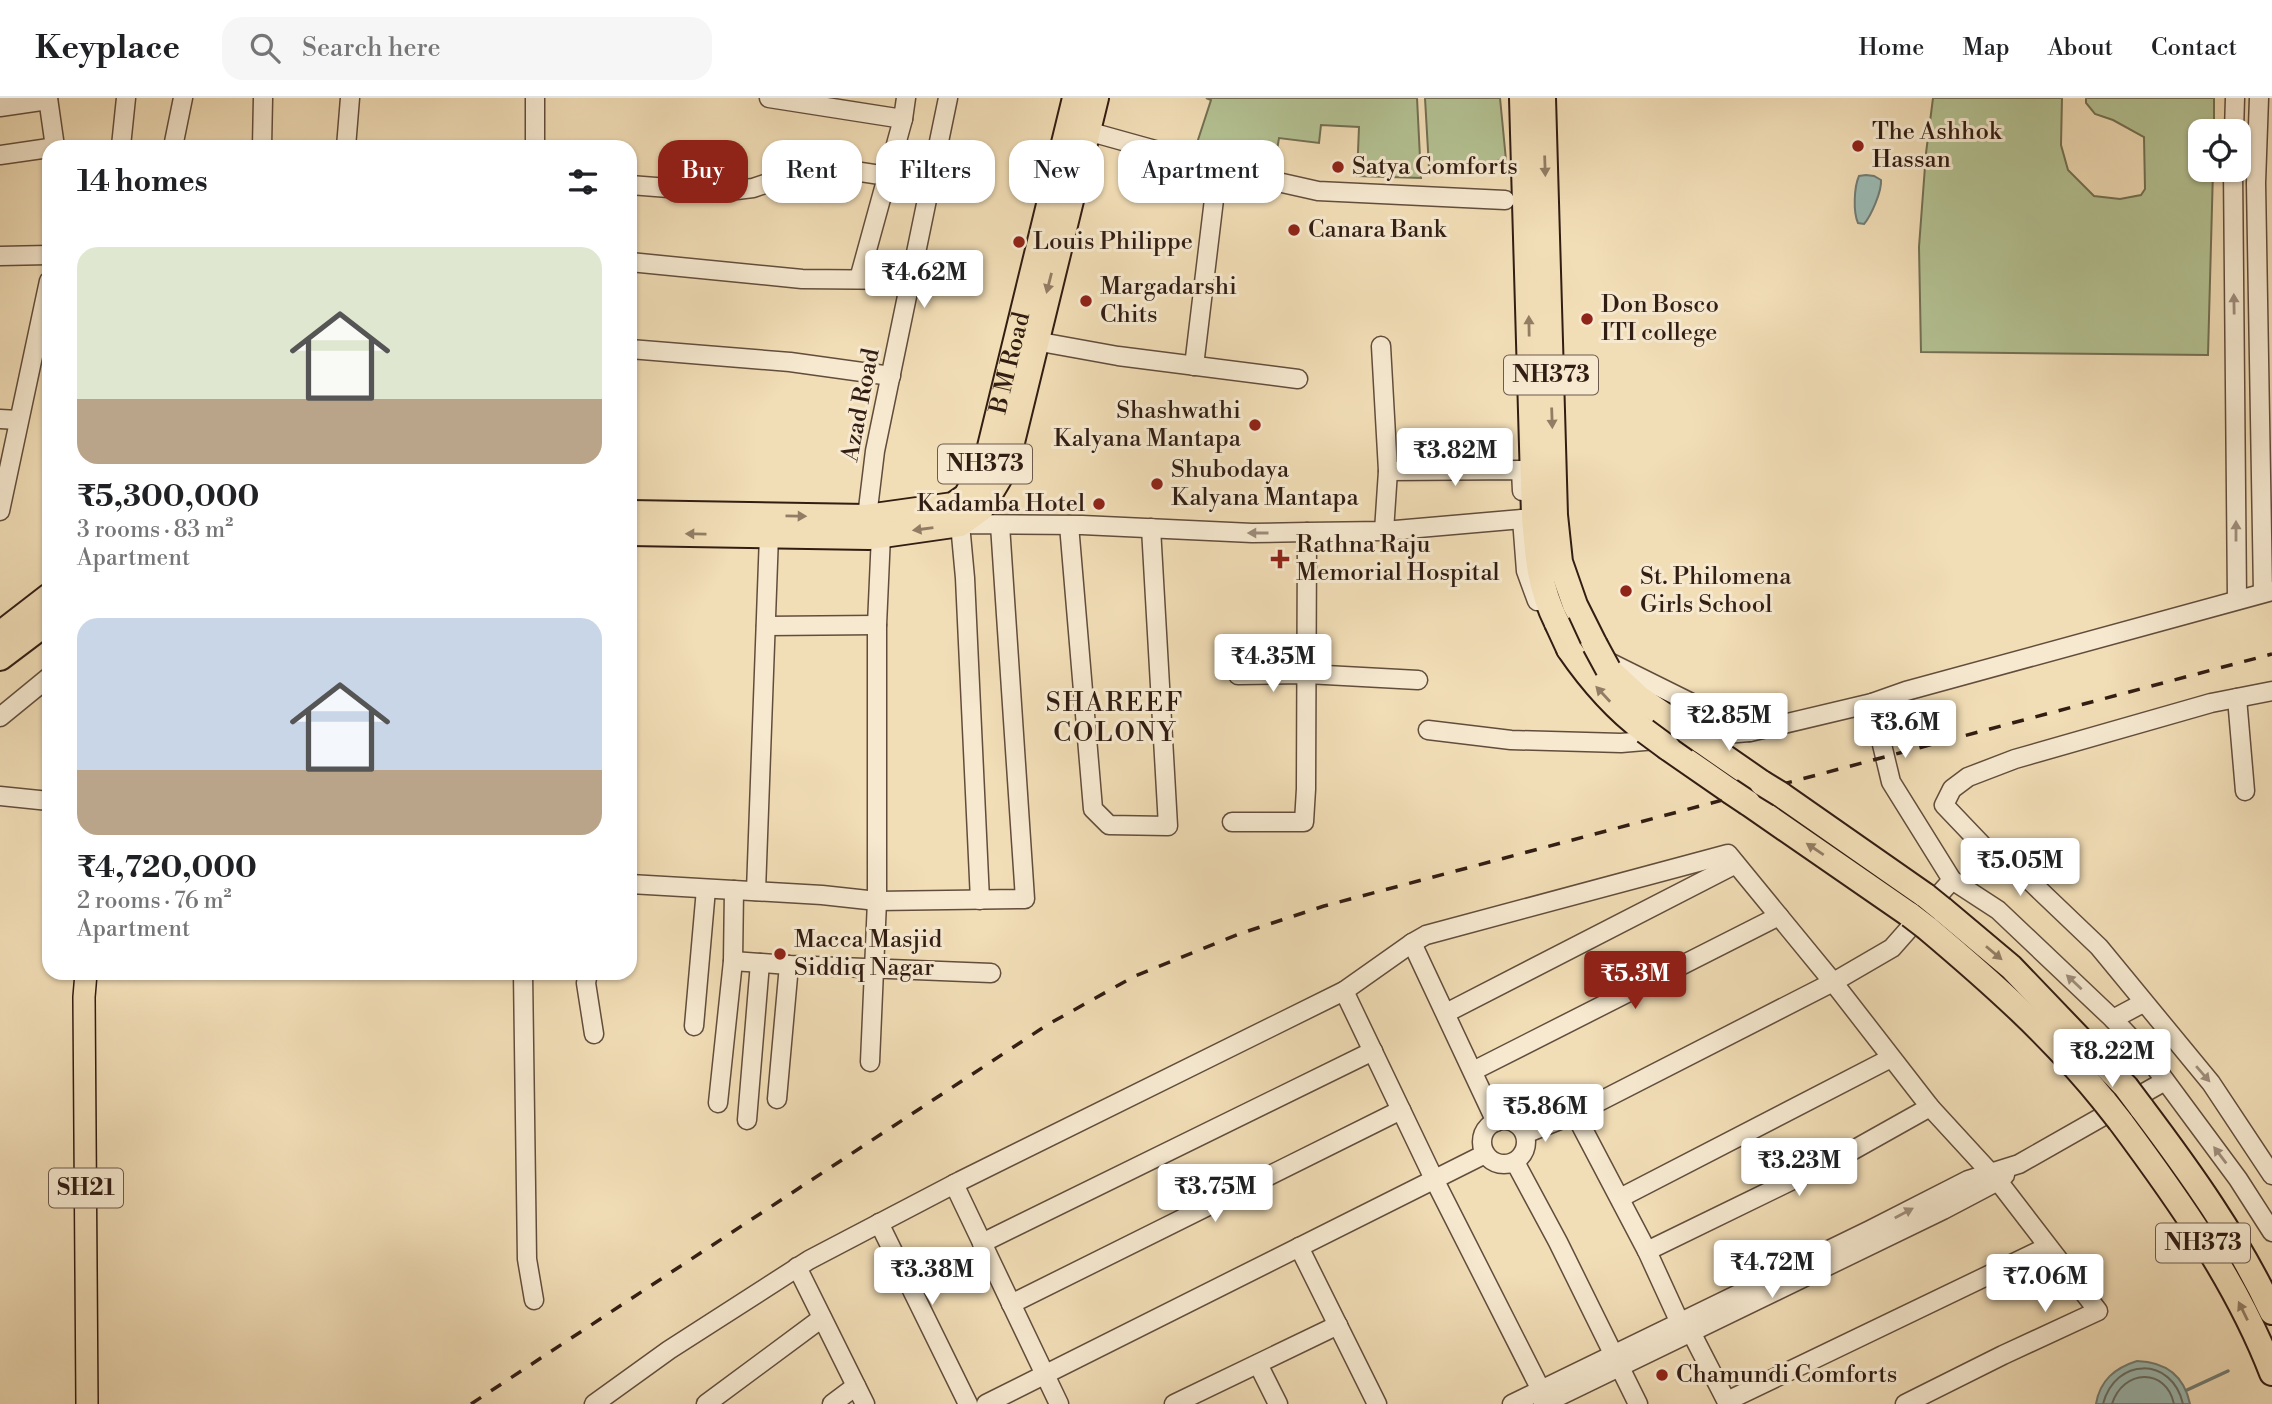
<!DOCTYPE html>
<meta charset="utf-8">
<style>
body{margin:0;font-family:"Libre Bodoni",serif;background:#f6f6f6;color:#202124;height:100vh;display:flex;flex-direction:column;font-size:26px;white-space:nowrap}
*{box-sizing:border-box;margin:0}
p{font-size:23px;color:#757577}
.icon{flex:none;width:38px;height:38px;fill:none;stroke:currentColor;stroke-width:2;stroke-linecap:round;stroke-linejoin:round}
.map{position:relative;flex:1;overflow:hidden}
.sheet{position:absolute;left:42px;top:42px;width:595px;height:840px;display:flex;flex-direction:column;background:#fff;border-radius:21px;box-shadow:0 2px 5px #0004}
.sheet>*{flex:none}
.hud{position:absolute;left:658px;top:42px;width:665px;height:63px;display:flex;gap:14px}
.fabs{position:absolute;left:2188px;top:21px;display:grid;gap:14px}
.fabs a{display:grid;place-items:center;width:63px;height:63px;border-radius:14px;background:#fff;box-shadow:0 2px 5px #0004;font-size:35px}
.price{position:absolute;translate:-50% -60px;padding:0 16px;border-radius:7px;background:#fff;color:#222;font-size:23px;line-height:46px;filter:drop-shadow(0 2px 4px #0008)}
.price::after{content:'';position:absolute;left:50%;top:42px;width:21px;height:16px;margin-left:-10px;background:inherit;clip-path:polygon(0 0,100% 0,50% 100%)}
.price.selected{background:#8f2418;color:#fff}
ul{padding:0;list-style:none}
li{display:grid;align-content:center;gap:14px;height:371px;padding:0 35px}
li span{display:grid;place-items:center;height:217px;border-radius:21px;color:#555}
li>.icon{margin-inline-start:auto}
span .icon{width:126px;height:126px;fill:#fffc;stroke-width:1}
li b{font-size:30px}
h2{display:flex;justify-content:space-between;align-items:center;height:84px;padding:0 35px;font-size:30px}
.tag{padding:0 24px;border-radius:21px;background:#fff;box-shadow:0 2px 5px #0004;font-size:24px;line-height:63px}
.tag.selected{background:#8f2418;color:#fff}
header{display:flex;align-items:center;gap:42px;box-sizing:border-box;height:98px;padding:0 35px;background:#fff;border-bottom:2px solid #e0e0e0}
header strong{font-size:33px}
nav{display:flex;gap:38px;margin-inline-start:auto;font-size:24px}
.search{width:490px;height:63px;background:#f6f6f6;display:flex;align-items:center;gap:18px;box-sizing:border-box;padding:0 24px;border-radius:21px;color:#757577;font-size:26px}
.map>svg:first-child{display:block}
</style>
<header>
<strong>Keyplace</strong>
<div class="search"><svg class="icon" aria-label="search" viewBox="0 0 24 24"><circle cx="10" cy="10" r="6"/><path d="M15 15l6 6"/></svg>Search here</div>
<nav><a>Home</a><a>Map</a><a>About</a><a>Contact</a></nav>
</header>
<div class="map">
<svg width="2272" height="1306" viewBox="0 0 2272 1306">
<rect width="100%" height="100%" fill="#f1ddb6"/>
<filter id="stains"><feTurbulence type="fractalNoise" baseFrequency=".00286" numOctaves="4"/><feColorMatrix values="0 0 0 0 .2 0 0 0 0 .09 0 0 0 0 .02 0 0 0 .5 -.17"/></filter>
<radialGradient id="worn" r=".72"><stop offset=".6" stop-color="#630" stop-opacity="0"/><stop offset="1" stop-color="#630" stop-opacity=".3"/></radialGradient>
<g fill="#b4c293" stroke="#737053" stroke-width="2">
<polygon points="1206,0 1417,0 1421,80 1357,78 1359,29 1321,27 1319,45 1279,40 1274,70 1196,48 1211,2"/>
<polygon points="1425,0 1500,0 1506,62 1429,70"/>
<polygon points="1933,0 2062,0 2061,47 2068,72 2094,98 2120,101 2141,97 2145,91 2144,39 2113,22 2095,16 2086,5 2086,0 2214,0 2214,33 2200,33 2200,72 2213,72 2208,257 1921,254 1919,149 1926,55"/>
</g>
<g fill="#9bbbb4" stroke="#717c74" stroke-width="2">
<path d="M 1866,77 L 1874,78 L 1881,82 C 1882,93 1871,118 1864,126 L 1858,125 C 1853,114 1854,89 1859,78 Z"/>
<path d="M 2137,1263 C 2166,1264 2184,1277 2190,1306 L 2096,1306 C 2100,1282 2115,1270 2137,1263 Z"/>
</g>
<g fill="none" stroke-linecap="round" stroke-linejoin="round">
<g stroke="#666c64" stroke-width="2">
<path d="M 2103,1306 C 2115,1259 2172,1258 2183,1306"/>
<path d="M 2112,1306 C 2123,1271 2166,1269 2174,1306"/>
</g>
<polyline stroke="#717c74" stroke-width="3.5" points="2187,1292 2228,1273"/>
<g stroke="#624d3c" stroke-width="21">
<g id="minor">
<polyline points="48,0 55,49"/>
<polyline points="769,0 903,21 906,0"/>
<polyline points="2259,0 2256,85 2263,495"/>
<polyline points="0,9 48,2"/>
<polyline points="1087,33 1238,75 1318,93 1505,102"/>
<polyline points="2234,33 2235,0"/>
<polyline points="121,48 126,0"/>
<polyline points="173,49 183,0"/>
<polyline points="262,49 263,0"/>
<polyline points="346,49 350,0"/>
<polyline points="535,49 535,0"/>
<polyline points="0,57 49,50"/>
<polyline points="2233,72 2237,501"/>
<polyline points="630,87 720,94 753,90 788,78 828,69 887,78"/>
<polyline points="0,158 49,157"/>
<polyline points="630,164 802,181 910,182"/>
<polyline points="859,181 903,21"/>
<polyline points="1035,243 1118,258 1298,281"/>
<polyline points="1381,248 1388,373 1384,433"/>
<polyline points="630,251 790,264 891,278"/>
<polyline points="1194,268 1218,68"/>
<polyline points="0,321 18,322"/>
<polyline points="1388,373 1521,372 1522,393"/>
<polyline points="0,413 49,183"/>
<polyline points="867,419 875,353 948,0"/>
<polyline points="1522,421 1526,473 1537,503"/>
<polyline points="1069,427 1093,711 1109,727 1168,728 1151,430"/>
<polyline points="766,528 877,527"/>
<polyline points="1611,565 1750,634 1872,605 1906,593 2272,493"/>
<polyline points="1238,577 1307,576 1418,582"/>
<polyline points="2272,593 2211,605 2015,661 1968,679 1952,691 1944,707 1985,750 2031,784 2099,849 2211,985 2272,1077"/>
<polyline points="2237,600 2245,693"/>
<polyline points="1872,605 1891,684 1952,782 1998,812 2113,921 2144,954 2238,1081 2272,1134"/>
<polyline points="0,619 49,579"/>
<polyline points="1428,632 1511,642 1621,645 1749,634"/>
<polyline points="0,698 49,703"/>
<polyline points="1232,724 1304,724 1306,691 1307,434"/>
<polyline points="630,786 822,797 877,803 1025,801 1000,427"/>
<polyline points="756,793 769,437"/>
<polyline points="980,802 965,480 960,426 1082,427 1252,435 1307,434 1384,433 1522,421"/>
<polyline points="1412,845 1496,1024"/>
<polyline points="733,863 789,867 991,875"/>
<polyline points="523,875 527,1161 534,1202"/>
<polyline points="588,875 586,885 594,936"/>
<polyline points="1344,893 1435,1083 1541,1292"/>
<polyline points="1446,915 1736,766"/>
<polyline points="2113,921 2143,905"/>
<polyline points="694,928 706,791"/>
<polyline points="870,964 877,803 877,527 881,437"/>
<polyline points="1473,973 1779,818"/>
<polyline points="777,1001 789,867"/>
<polyline points="718,1005 733,863 734,792"/>
<polyline points="1575,1016 1647,1153 1680,1225"/>
<polyline points="747,1022 760,865"/>
<circle cx="1504" cy="1044" r="22"/>
<polyline points="1525,1036 1575,1016 1837,882 1892,850 1952,782"/>
<polyline points="1515,1064 1558,1144 1638,1306"/>
<polyline points="954,1086 1059,1306"/>
<polyline points="1620,1100 1891,960"/>
<polyline points="879,1125 968,1306"/>
<polyline points="982,1145 1373,953"/>
<polyline points="1299,1149 1377,1306"/>
<polyline points="1647,1153 1848,1055 1930,1009"/>
<polyline points="797,1169 865,1306"/>
<polyline points="1011,1206 1401,1012"/>
<polyline points="1691,1234 1728,1306"/>
<polyline points="1258,1266 1278,1306"/>
<polyline points="1727,1303 2047,1149"/>
<polyline points="594,1306 669,1252 809,1162 960,1083 1344,893 1412,845 1426,837 1728,756 1833,884 1930,1009 1998,1083 2098,1213 2003,1257 1905,1306"/>
<polyline points="706,1306 822,1220"/>
<polyline points="832,1306 856,1288"/>
<polyline points="986,1306 1485,1056"/>
<polyline points="1174,1306 1338,1227"/>
<polyline points="1512,1306 1870,1132 1968,1082 2019,1066 2165,983"/>
<polyline points="1543,1306 1943,1112 1998,1083 2005,1077"/>
</g>
</g>
<g stroke="#321d13" stroke-width="24">
<polyline id="major" points="86,875 84,899 87,1306"/>
</g>
<g stroke="#321d13" stroke-width="28">
<g id="highway">
<path d="M 1522,0 L 1534,418 C 1537,458 1539,489 1557,525"/>
<polyline points="1543,0 1555,417 1560,464 1575,507 1595,547"/>
<path id="s1" d="M 630,415 L 867,419 L 953,407 L 966,398 L 987,361 L 1075,0"/>
<polyline points="630,435 869,439 960,426 981,411 1006,369 1096,0"/>
<polyline points="0,536 49,498"/>
<path d="M 1569,551 C 1591,583 1614,610 1645,633"/>
<polyline points="0,560 49,523"/>
<polyline points="1608,571 1639,600 1683,630"/>
<polyline points="1700,642 1762,685"/>
<polyline points="1668,650 1730,693"/>
<polyline points="1780,696 1926,798"/>
<polyline points="1748,705 1910,817"/>
<polyline points="1942,811 2011,869 2126,989"/>
<path d="M 1927,830 C 1991,884 2053,939 2105,1004"/>
<path d="M 2141,1009 C 2190,1074 2238,1141 2272,1214"/>
<path d="M 2120,1023 C 2178,1101 2237,1184 2272,1275"/>
</g>
</g>
<use href="#minor" stroke="#f6e9d0" stroke-width="18"/>
<use href="#major" stroke="#f1ddb6" stroke-width="21"/>
<use href="#highway" stroke="#f1ddb6" stroke-width="24"/>
<polyline stroke="#321d13" stroke-width="3.5" stroke-dasharray="12 12" stroke-linecap="butt" points="471,1306 1047,927 1135,878 1239,836 1324,808 2272,556"/>
<g stroke="#321d13" stroke-width="28" stroke-linecap="butt">
<g id="highway-bridge">
<polyline points="1557,525 1569,551"/>
<polyline points="1595,547 1608,571"/>
<polyline points="1683,630 1700,642"/>
<polyline points="1645,633 1668,650"/>
<polyline points="1762,685 1780,696"/>
<polyline points="1730,693 1748,705"/>
<polyline points="1926,798 1942,811"/>
<polyline points="1910,817 1927,830"/>
<polyline points="2126,989 2141,1009"/>
<polyline points="2105,1004 2120,1023"/>
</g>
</g>
<use href="#highway-bridge" stroke="#f1ddb6" stroke-width="24"/>
</g>
<defs><path id="oneway-solid" d="M-6-.8H1V-3.2L6.5 0L1 3.2V.8H-6Z" transform="scale(1.75)"/></defs>
<g fill="#927d64">
<use href="#oneway-solid" transform="translate(1545 68) rotate(88)"/>
<use href="#oneway-solid" transform="translate(1049 185) rotate(104)"/>
<use href="#oneway-solid" transform="translate(1529 228) rotate(-91)"/>
<use href="#oneway-solid" transform="translate(1552 320) rotate(88)"/>
<use href="#oneway-solid" transform="translate(796 418) rotate(1)"/>
<use href="#oneway-solid" transform="translate(923 431) rotate(172)"/>
<use href="#oneway-solid" transform="translate(696 436) rotate(-179)"/>
<use href="#oneway-solid" transform="translate(1603 596) rotate(-133)"/>
<use href="#oneway-solid" transform="translate(1815 751) rotate(-146)"/>
<use href="#oneway-solid" transform="translate(1994 855) rotate(40)"/>
<use href="#oneway-solid" transform="translate(2243 1213) rotate(-116)"/>
</g>
<g fill="#9e8d7b">
<use href="#oneway-solid" transform="translate(2234 206) rotate(-91)"/>
<use href="#oneway-solid" transform="translate(2236 433) rotate(-90)"/>
<use href="#oneway-solid" transform="translate(1258 435) rotate(-180)"/>
<use href="#oneway-solid" transform="translate(2074 884) rotate(-137)"/>
<use href="#oneway-solid" transform="translate(2203 976) rotate(49)"/>
<use href="#oneway-solid" transform="translate(2220 1057) rotate(-127)"/>
<use href="#oneway-solid" transform="translate(1904 1115) rotate(-28)"/>
</g>
<g fill="#8f2418" stroke="#f6e9d0" stroke-width="2.5">
<circle cx="1858" cy="48" r="7"/>
<circle cx="1338" cy="69" r="7"/>
<circle cx="1294" cy="132" r="7"/>
<circle cx="1019" cy="144" r="7"/>
<circle cx="1086" cy="203" r="7"/>
<circle cx="1587" cy="221" r="7"/>
<circle cx="1255" cy="327" r="7"/>
<circle cx="1157" cy="386" r="7"/>
<circle cx="1099" cy="406" r="7"/>
<path d="M1276.5 450.5h7v7h7v7h-7v7h-7v-7h-7v-7h7z"/>
<circle cx="1626" cy="493" r="7"/>
<circle cx="780" cy="856" r="7"/>
<circle cx="1662" cy="1277" r="7"/>
</g>
<g text-anchor="middle" dominant-baseline="central" stroke-width="6" stroke-linejoin="round" paint-order="stroke">
<g fill="#f6e9d0" stroke="#6d5a4c" stroke-width="2">
<rect x="1504" y="257.5" width="94" height="39" rx="5"/>
<rect x="938" y="346.5" width="94" height="39" rx="5"/>
<rect x="49" y="1070.5" width="74" height="39" rx="5"/>
<rect x="2156" y="1125.5" width="94" height="39" rx="5"/>
</g>
<g font-size="23" font-weight="bold" fill="#321d13">
<text x="1551" y="277">NH373</text>
<text x="985" y="366">NH373</text>
<text x="86" y="1090">SH21</text>
<text x="2203" y="1145">NH373</text>
</g>
<g font-size="24" fill="#321d13" stroke="#f6e9d0" text-anchor="start">
<text x="1872" y="34">The Ashhok<tspan x="1872" dy="28">Hassan</tspan></text>
<text x="1352" y="69">Satya Comforts</text>
<text x="1308" y="132">Canara Bank</text>
<text x="1033" y="144">Louis Philippe</text>
<text x="1100" y="189">Margadarshi<tspan x="1100" dy="28">Chits</tspan></text>
<text x="1601" y="207">Don Bosco<tspan x="1601" dy="28">ITI college</tspan></text>
<text x="1241" y="313" text-anchor="end">Shashwathi<tspan x="1241" dy="28">Kalyana Mantapa</tspan></text>
<text x="1171" y="372">Shubodaya<tspan x="1171" dy="28">Kalyana Mantapa</tspan></text>
<text x="1085" y="406" text-anchor="end">Kadamba Hotel</text>
<text x="1296" y="447">Rathna Raju<tspan x="1296" dy="28">Memorial Hospital</tspan></text>
<text x="1640" y="479">St. Philomena<tspan x="1640" dy="28">Girls School</tspan></text>
<text x="794" y="842">Macca Masjid<tspan x="794" dy="28">Siddiq Nagar</tspan></text>
<text x="1676" y="1277">Chamundi Comforts</text>
</g>
<g font-size="24" fill="#321d13" stroke="#f6e9d0">
<text stroke="none"><textPath href="#s1" startOffset="481">B M Road</textPath></text>
<text transform="translate(861 307) rotate(-79)">Azad Road</text>
</g>
<g font-size="26" letter-spacing="2" fill="#321d13" stroke="#f6e9d0">
<text x="1115" y="605">SHAREEF<tspan x="1115" dy="30">COLONY</tspan></text>
</g>
</g>
<rect width="100%" height="100%" filter="url(#stains)"/>
<rect width="100%" height="100%" fill="url(#worn)"/>
</svg>
<div class="fabs">
<a><svg class="icon" aria-label="locate" viewBox="0 0 24 24"><circle cx="12" cy="12" r="6"/><path d="M12 2v4M12 18v4M2 12h4M18 12h4"/></svg></a>
</div>
<b class="price" style="left:924px;top:212px">₹4.62M</b>
<b class="price" style="left:1455px;top:390px">₹3.82M</b>
<b class="price" style="left:1273px;top:596px">₹4.35M</b>
<b class="price" style="left:1729px;top:655px">₹2.85M</b>
<b class="price" style="left:1905px;top:662px">₹3.6M</b>
<b class="price" style="left:2020px;top:800px">₹5.05M</b>
<b class="price selected" style="left:1635px;top:913px">₹5.3M</b>
<b class="price" style="left:2112px;top:991px">₹8.22M</b>
<b class="price" style="left:1545px;top:1046px">₹5.86M</b>
<b class="price" style="left:1799px;top:1100px">₹3.23M</b>
<b class="price" style="left:1215px;top:1126px">₹3.75M</b>
<b class="price" style="left:1772px;top:1202px">₹4.72M</b>
<b class="price" style="left:932px;top:1209px">₹3.38M</b>
<b class="price" style="left:2045px;top:1216px">₹7.06M</b>
<div class="hud">
<a class="tag selected">Buy</a>
<a class="tag">Rent</a>
<a class="tag">Filters</a>
<a class="tag">New</a>
<a class="tag">Apartment</a>
</div>
<section class="sheet">
<h2>14 homes<svg class="icon" aria-label="filters" viewBox="0 0 24 24"><path d="M4 7h16M4 17h16"/><circle cx="9" cy="7" r="2"/><circle cx="15" cy="17" r="2"/></svg></h2>
<ul>
<li><span style="background:linear-gradient(#dfe7d0 70%,#b9a48a 0)"><svg class="icon" aria-label="home" viewBox="0 0 24 24"><path d="M3 11l9-7 9 7M6 9v11h12V9"/></svg></span><div><b>₹5,300,000</b><p>3 rooms · 83 m²</p><p>Apartment</p></div></li>
<li><span style="background:linear-gradient(#c9d6e8 70%,#b9a48a 0)"><svg class="icon" aria-label="home" viewBox="0 0 24 24"><path d="M3 11l9-7 9 7M6 9v11h12V9"/></svg></span><div><b>₹4,720,000</b><p>2 rooms · 76 m²</p><p>Apartment</p></div></li>
</ul>
</section>
</div>
